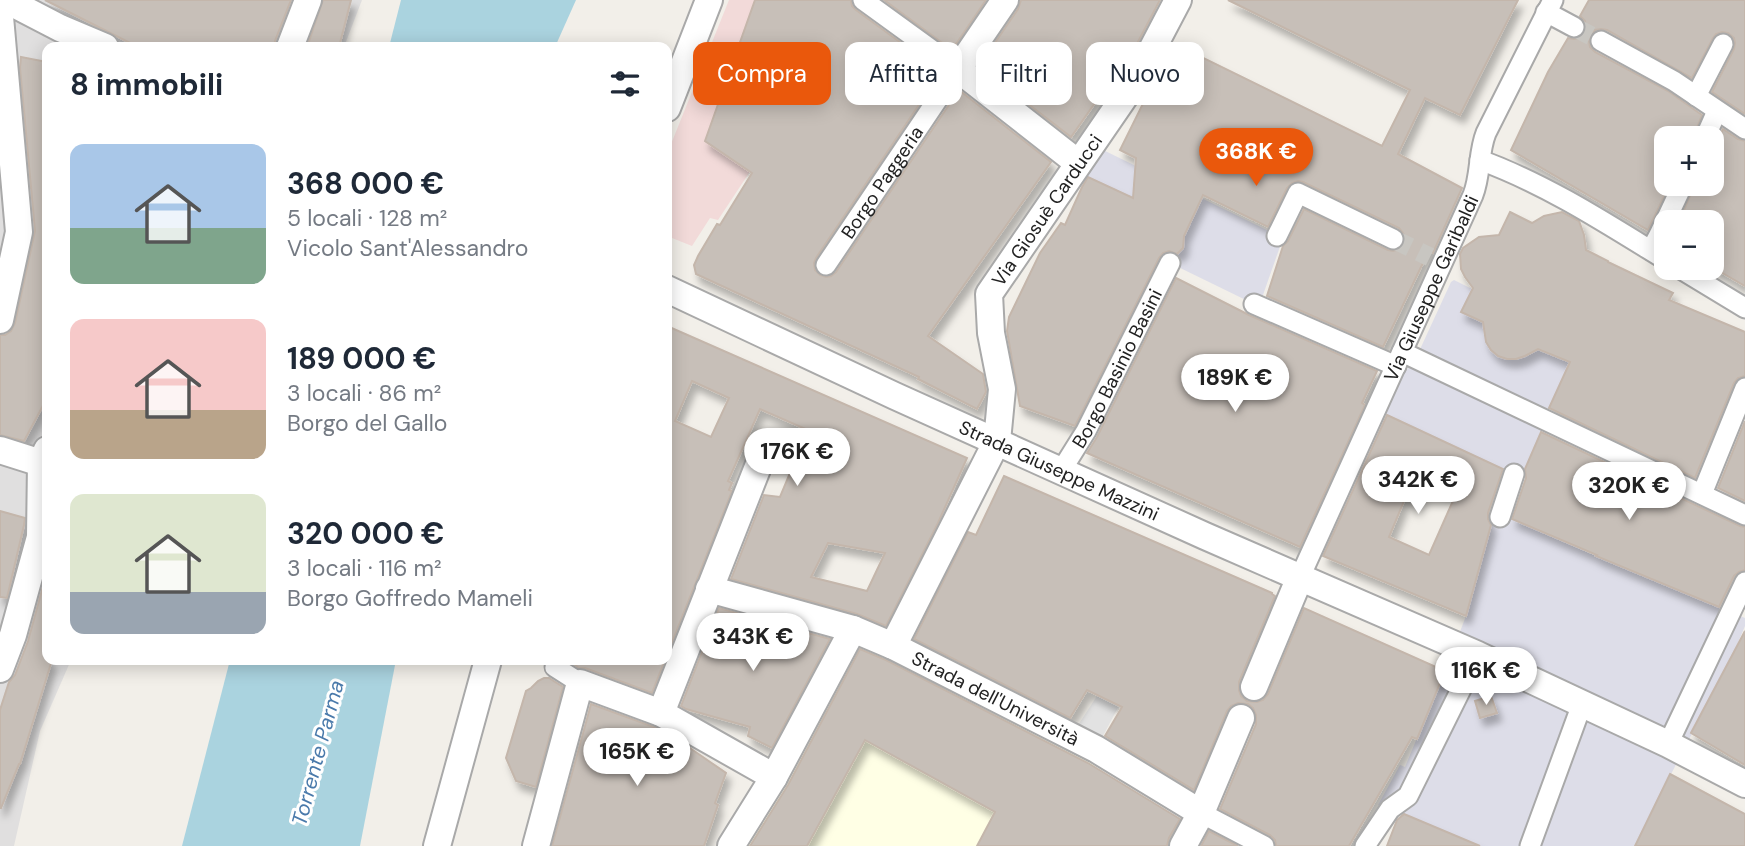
<!DOCTYPE html>
<html lang="it">
<meta charset="utf-8">
<style>
body{margin:0;font-family:"DM Sans",sans-serif;background:#f6f6f7;color:#1f2937;height:100vh;display:flex;flex-direction:column;font-size:26px;white-space:nowrap}
*{box-sizing:border-box;margin:0}
p{font-size:23px;color:#747a83}
.icon{flex:none;width:38px;height:38px;fill:none;stroke:currentColor;stroke-width:2;stroke-linecap:round;stroke-linejoin:round}
.map{position:relative;flex:1;overflow:hidden}
.panel{position:absolute;left:42px;top:42px;width:630px;height:623px;display:flex;flex-direction:column;background:#fff;border-radius:14px;box-shadow:0 4px 18px #0003}
.panel>*{flex:none}
.banner{position:absolute;left:693px;top:42px;width:665px;height:63px;display:flex;gap:14px}
.fabs{position:absolute;left:1654px;top:126px;display:grid;gap:14px}
.fabs a{display:grid;place-items:center;width:70px;height:70px;border-radius:14px;background:#fff;box-shadow:0 4px 18px #0003;font-size:35px}
.price{position:absolute;translate:-50% -60px;padding:0 16px;border-radius:24px;background:#fff;color:#222;font-size:23px;line-height:46px;filter:drop-shadow(0 2px 4px #0008)}
.price::after{content:'';position:absolute;left:50%;top:42px;width:21px;height:16px;margin-left:-10px;background:inherit;clip-path:polygon(0 0,100% 0,50% 100%)}
.price.selected{background:#ea580c;color:#fff}
ul{padding:0;list-style:none}
li{display:flex;align-items:center;gap:21px;height:175px;padding:0 28px}
li span{display:grid;place-items:center;flex:none;width:196px;height:140px;border-radius:14px;color:#555}
li>.icon{margin-inline-start:auto}
span .icon{width:84px;height:84px;fill:#fffc;stroke-width:1}
li b{font-size:30px}
h2{display:flex;justify-content:space-between;align-items:center;height:84px;padding:0 28px;font-size:30px}
.tag{padding:0 24px;border-radius:14px;background:#fff;box-shadow:0 4px 18px #0003;font-size:24px;line-height:63px}
.tag.selected{background:#ea580c;color:#fff}
.map>svg:first-child{display:block}
</style>
<div class="map">
<svg width="1745" height="846" viewBox="0 0 1745 846">
<defs>
<filter id="shadow"><feDropShadow dx="4.5" dy="8" stdDeviation="3.5" flood-color="#0004"/></filter>
</defs>
<rect width="100%" height="100%" fill="#f2efe9"/>
<polygon fill="#e0dfdf" points="0,0 362,0 344,47 47,47 47,660 71,660 40,731 14,846 0,846"/>
<polygon fill="#f2dad9" points="729,0 863,0 718,220 710,218 692,246 667,236 667,211 672,190 672,178 667,175 667,154"/>
<polygon fill="#ffffe5" points="863,639 1099,757 1067,818 1058,846 748,846"/>
<polygon fill="#e2e2e2" points="1108,679 1129,687 1096,749 1071,736"/>
<g fill="#dddde8">
<polygon points="1097,147 1283,238 1263,295 1254,304 1170,263 1173,257 1183,248 1184,241 1184,238 1171,215 1087,177 1084,183 1078,180"/>
<polygon points="1454,280 1472,289 1462,311 1486,324 1485,333 1486,342 1491,350 1498,356 1507,359 1516,359 1529,354 1535,348 1570,362 1546,416 1544,426 1524,472 1514,474 1385,414 1402,376 1416,358 1451,282"/>
<polygon points="1493,515 1507,517 1596,556 1745,618 1745,626 1734,652 1634,846 1481,846 1378,805 1400,765 1405,767 1446,668 1466,616"/>
</g>
<g fill="#aad3df">
<polygon points="401,0 576,0 555,47 389,47"/>
<polygon points="230,660 396,660 360,846 182,846"/>
</g>
<g fill="#c7bfb8" stroke="#c4b6ab" stroke-width="2" fill-rule="evenodd" filter="url(#shadow)">
<polygon points="45,0 291,0 275,41 275,47 138,47"/>
<polygon points="323,0 351,0 339,47 307,47"/>
<polygon points="755,0 851,0 852,6 856,10 941,72 816,258 814,263 815,270 820,275 826,277 831,276 836,272 959,90 1051,162 928,336 983,374 986,392 977,409 918,379 919,377 696,274 694,265 698,256 717,224 720,225 752,173 705,141"/>
<polygon points="884,0 986,0 952,50"/>
<polygon points="1021,0 1160,0 1130,57 1128,56 1071,137 979,66 1018,9"/>
<polygon points="1228,0 1518,0 1460,115 1425,98 1398,154 1462,188 1433,253 1430,251 1421,267 1383,347 1267,296 1283,246 1288,241 1304,209 1388,250 1393,251 1399,249 1404,245 1405,237 1403,233 1399,228 1303,182 1298,181 1292,183 1287,188 1268,227 1203,195 1184,236 1183,248 1177,254 1169,251 1163,253 1159,258 1075,426 1020,406 1007,331 1009,317 1040,253 1061,223 1065,225 1082,187 1088,177 1133,198 1136,158 1120,150 1173,43 1382,146 1410,90"/>
<polygon points="1589,0 1745,0 1745,114 1712,92 1734,49 1735,43 1734,38 1728,33 1722,32 1716,34 1713,38 1692,78 1607,30 1601,29 1595,30 1590,36 1589,41 1590,47 1595,52 1668,91 1702,115 1693,138 1666,138 1666,184 1670,184 1648,230 1511,150 1548,72 1568,38 1574,39 1580,38 1585,32 1586,27 1585,21 1580,16"/>
<polygon points="21,57 47,62 47,398 24,441 0,435 0,335 5,335 11,331 15,323 35,231 20,68"/>
<polygon points="1723,129 1738,139 1745,141 1745,286 1712,267 1712,222 1679,222 1695,184 1712,184 1712,148 1716,143"/>
<polygon points="1510,212 1532,223 1544,216 1562,212 1579,221 1584,235 1586,250 1608,261 1608,262 1673,293 1669,300 1745,332 1745,376 1738,378 1734,383 1695,478 1549,408 1570,362 1538,349 1525,356 1516,359 1507,359 1498,356 1491,350 1486,342 1483,322 1461,312 1473,288 1465,277 1461,269 1460,254 1463,248 1479,237 1499,235"/>
<polygon points="1176,278 1249,315 1377,371 1362,403 1365,405 1300,547 1087,453 1097,437"/>
<path d="M 667,326 L 967,458 L 938,523 L 886,626 L 857,614 L 731,579 L 764,495 L 780,497 L 808,430 L 760,409 L 728,481 L 732,483 L 729,490 L 732,491 L 667,655 ZM 692,381 L 729,398 L 711,437 L 675,421 ZM 828,543 L 885,553 L 867,591 L 811,577 Z"/>
<path d="M 1387,415 L 1503,469 L 1488,513 L 1488,519 L 1491,525 L 1466,616 L 1323,556 ZM 1414,477 L 1456,494 L 1429,555 L 1389,537 Z"/>
<polygon points="1745,421 1745,501 1718,488"/>
<polygon points="1541,432 1740,526 1745,527 1745,570 1739,572 1734,576 1719,607 1596,556 1597,555 1512,519 1526,478 1525,469"/>
<polygon points="1004,476 1272,593 1272,594 1275,596 1239,682 1239,690 1241,696 1247,701 1257,702 1263,700 1268,694 1304,608 1445,671 1417,739 1412,737 1349,846 1276,846 1275,840 1270,835 1220,809 1256,724 1256,715 1253,708 1248,704 1238,703 1231,706 1227,711 1194,790 1105,736 1122,707 1087,690 1070,718 914,639 968,532 976,535"/>
<polygon points="0,511 25,518 24,525 7,598 0,597"/>
<polygon points="45,579 47,580 47,660 52,660 20,764 19,764 1,808 0,808 0,710 9,682 15,675 28,641"/>
<polygon points="719,608 830,639 772,748 748,736 750,727 686,709 681,706"/>
<polygon points="1745,631 1745,765 1691,733"/>
<polygon points="860,649 886,660 1088,763 1180,819 1169,838 1167,846 977,846 995,812 865,740 807,846 750,846 788,785"/>
<polygon points="571,660 665,660 652,693 585,668 579,668 571,662"/>
<polygon points="544,678 549,678 563,687 536,787 516,781 506,758 526,691 531,688 538,681"/>
<polygon points="1491,696 1497,713 1480,718 1475,701"/>
<polygon points="591,704 654,727 687,746 726,773 715,803 718,805 704,846 552,846"/>
<polygon points="1670,774 1745,814 1745,846 1635,846"/>
<polygon points="1404,814 1480,846 1387,846 1397,820"/>
<polygon points="1209,831 1238,846 1201,846"/>
</g>
<g fill="none" stroke-linecap="round" stroke-linejoin="round">
<g stroke="#c8c6c1" stroke-width="19" stroke-dasharray="19 10" stroke-linecap="butt">
<polyline points="1574,27 1601,41"/>
<polyline points="1393,239 1430,257"/>
</g>
<g stroke="#a9a9a9" stroke-width="23">
<g id="pedestrian">
<polyline points="1546,12 1574,27"/>
<polyline points="1601,41 1674,81 1745,129"/>
<polyline points="1696,96 1723,44"/>
<polyline points="1705,138 1717,111"/>
<path d="M 1480,160 C 1546,184 1606,223 1666,260"/>
<polyline points="1277,236 1298,193 1393,239"/>
<polyline points="1651,250 1659,235 1683,184"/>
<path id="s1" d="M 826,265 L 958,69 L 863,0"/>
<polyline points="1679,268 1745,308"/>
<polyline points="1254,304 1396,366"/>
<polyline points="1402,352 1745,515"/>
<path id="s2" d="M 1061,471 L 1086,431 L 1170,263"/>
<polyline points="1702,494 1745,388"/>
<polyline points="1500,517 1514,474"/>
<path id="s3" d="M 1300,577 L 1473,195 C 1481,175 1478,153 1486,133 L 1553,0"/>
<polyline points="557,660 555,667 580,683"/>
<polyline points="1668,744 1745,582"/>
<polyline points="1201,813 1264,846"/>
<polyline points="1365,846 1390,809 1408,796 1478,655"/>
<polyline points="1530,846 1582,704"/>
</g>
</g>
<g stroke="#a9a9a9" stroke-width="30">
<g id="minor">
<polyline points="6,0 60,28 105,47"/>
<polyline points="1005,0 958,69 1078,163"/>
<polyline points="0,17 19,232 0,320"/>
<polyline points="290,47 308,0"/>
<polyline points="667,108 709,0"/>
<path id="s4" d="M 667,289 L 895,396 L 1205,536 L 1478,655 L 1668,744 L 1745,784"/>
<polyline points="0,450 41,463"/>
<path id="s5" d="M 709,589 L 853,629 L 893,646 L 1096,749 L 1201,813"/>
<path id="s6" d="M 893,646 L 997,441 L 1002,389 L 991,333 L 989,294 L 1136,80 L 1178,0"/>
<polyline points="0,669 13,635 40,537 41,463 47,450"/>
<polyline points="1254,687 1300,577"/>
<polyline points="661,713 759,464"/>
<polyline points="437,846 488,660"/>
<polyline points="536,846 580,683 661,713 774,777"/>
<polyline points="731,846 774,777 853,629"/>
<polyline points="1183,846 1201,813 1241,718"/>
</g>
</g>
<use href="#pedestrian" stroke="#fff" stroke-width="19"/>
<use href="#minor" stroke="#fff" stroke-width="26"/>
</g>
<g text-anchor="middle" dominant-baseline="central" stroke-width="6" stroke-linejoin="round" paint-order="stroke">
<g font-size="19" fill="#222" stroke="#fff">
<text stroke="none"><textPath href="#s1" startOffset="100">Borgo Paggeria</textPath></text>
<text stroke="none"><textPath href="#s6" startOffset="480">Via Giosuè Carducci</textPath></text>
<text stroke="none"><textPath href="#s3" startOffset="317">Via Giuseppe Garibaldi</textPath></text>
<text stroke="none"><textPath href="#s2" startOffset="117">Borgo Basinio Basini</textPath></text>
<text stroke="none"><textPath href="#s4" startOffset="432">Strada Giuseppe Mazzini</textPath></text>
<text stroke="none"><textPath href="#s5" startOffset="308">Strada dell'Università</textPath></text>
</g>
<g font-size="21" font-style="italic" fill="#4a7aab" stroke="#fff">
<text transform="translate(318 753) rotate(-75)">Torrente Parma</text>
</g>
</g>
</svg>
<div class="fabs">
<a>+</a>
<a>−</a>
</div>
<b class="price selected" style="left:1256px;top:188px">368K €</b>
<b class="price" style="left:1235px;top:414px">189K €</b>
<b class="price" style="left:797px;top:488px">176K €</b>
<b class="price" style="left:1418px;top:516px">342K €</b>
<b class="price" style="left:1629px;top:522px">320K €</b>
<b class="price" style="left:753px;top:673px">343K €</b>
<b class="price" style="left:1486px;top:707px">116K €</b>
<b class="price" style="left:637px;top:788px">165K €</b>
<div class="banner">
<a class="tag selected">Compra</a>
<a class="tag">Affitta</a>
<a class="tag">Filtri</a>
<a class="tag">Nuovo</a>
</div>
<section class="panel">
<h2>8 immobili<svg class="icon" aria-label="filters" viewBox="0 0 24 24"><path d="M4 7h16M4 17h16"/><circle cx="9" cy="7" r="2"/><circle cx="15" cy="17" r="2"/></svg></h2>
<ul>
<li><span style="background:linear-gradient(#a9c7e8 60%,#7fa58c 0)"><svg class="icon" aria-label="home" viewBox="0 0 24 24"><path d="M3 11l9-7 9 7M6 9v11h12V9"/></svg></span><div><b>368 000 €</b><p>5 locali · 128 m²</p><p>Vicolo Sant'Alessandro</p></div></li>
<li><span style="background:linear-gradient(#f6c9c9 65%,#b9a48a 0)"><svg class="icon" aria-label="home" viewBox="0 0 24 24"><path d="M3 11l9-7 9 7M6 9v11h12V9"/></svg></span><div><b>189 000 €</b><p>3 locali · 86 m²</p><p>Borgo del Gallo</p></div></li>
<li><span style="background:linear-gradient(#dfe7d0 70%,#9aa5b1 0)"><svg class="icon" aria-label="home" viewBox="0 0 24 24"><path d="M3 11l9-7 9 7M6 9v11h12V9"/></svg></span><div><b>320 000 €</b><p>3 locali · 116 m²</p><p>Borgo Goffredo Mameli</p></div></li>
</ul>
</section>
</div>
